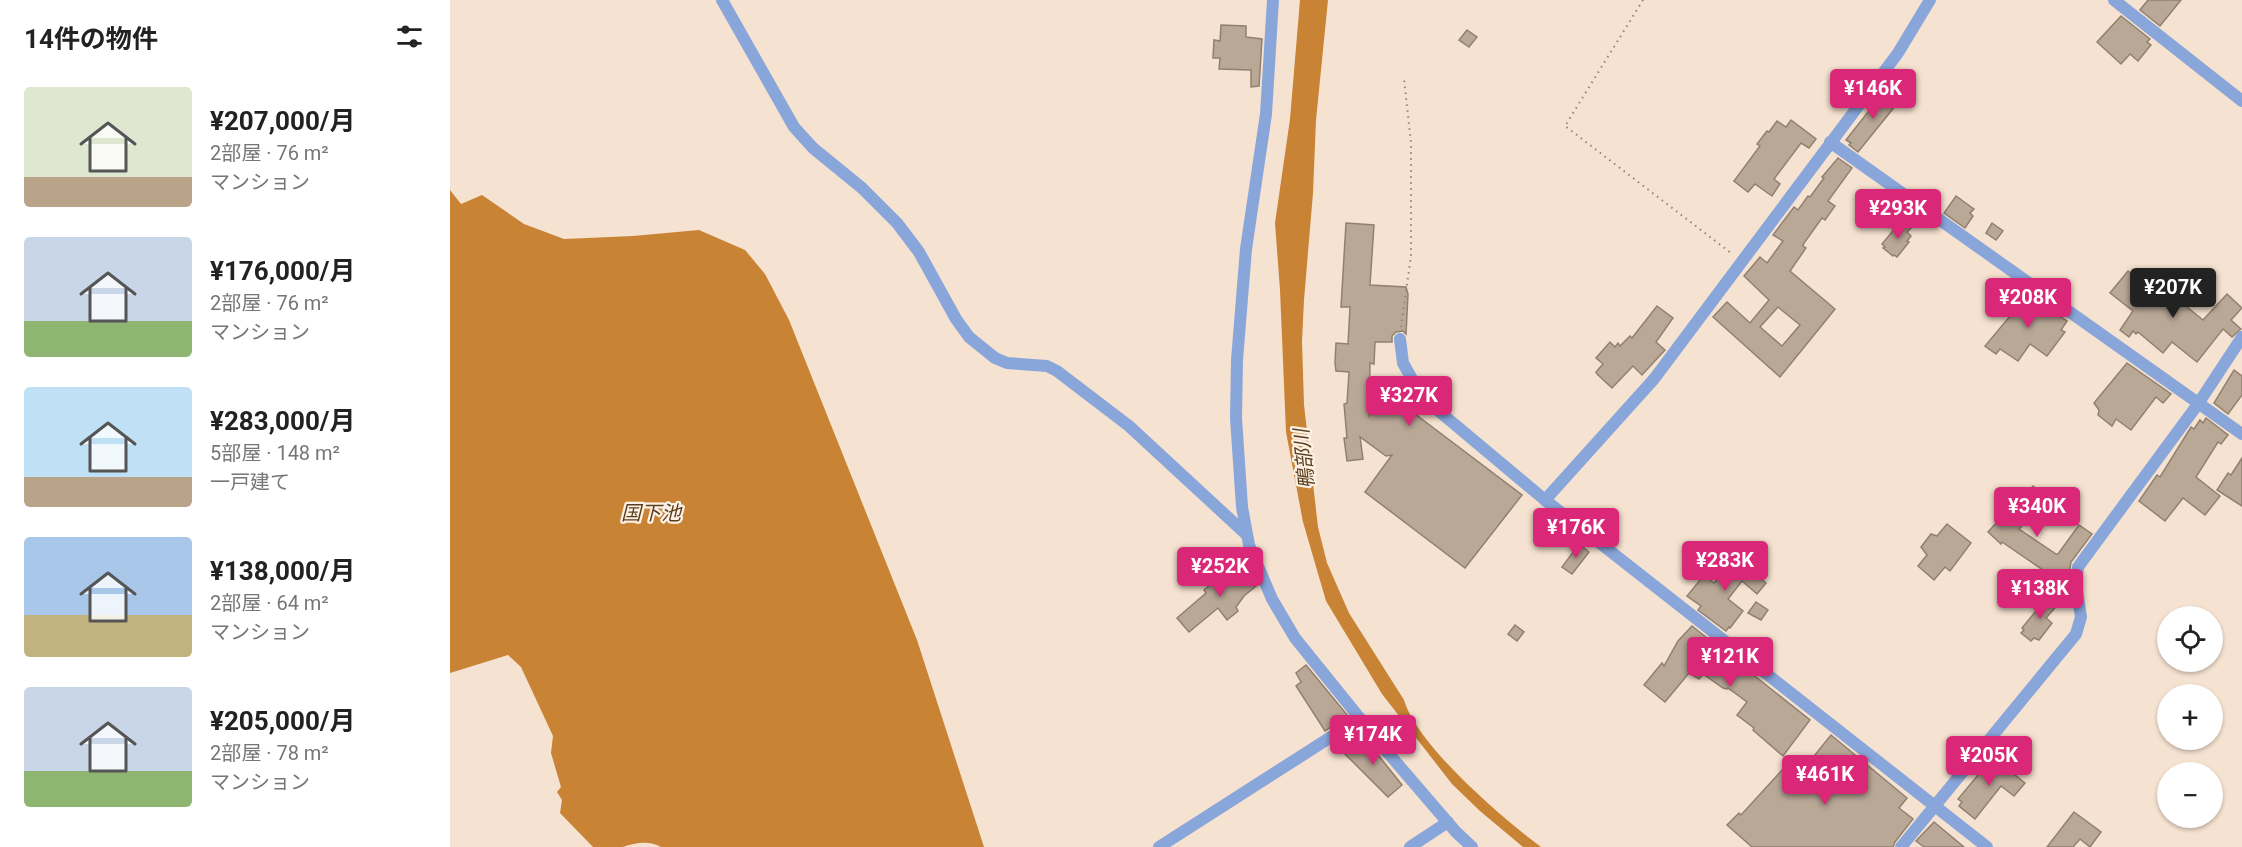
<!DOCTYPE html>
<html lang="ja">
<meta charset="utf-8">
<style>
body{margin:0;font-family:Roboto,"Noto Sans JP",sans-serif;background:#f2f2f2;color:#222;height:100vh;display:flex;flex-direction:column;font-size:22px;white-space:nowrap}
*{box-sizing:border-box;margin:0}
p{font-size:20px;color:#767676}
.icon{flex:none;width:33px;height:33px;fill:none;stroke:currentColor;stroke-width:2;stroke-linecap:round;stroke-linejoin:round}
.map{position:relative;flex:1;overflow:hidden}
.side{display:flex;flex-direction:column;background:#fff;width:450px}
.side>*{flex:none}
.controls{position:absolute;left:1707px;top:606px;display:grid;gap:12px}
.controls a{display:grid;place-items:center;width:66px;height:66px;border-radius:50%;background:#fff;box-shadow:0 2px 4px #0004;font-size:30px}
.price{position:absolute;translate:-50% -51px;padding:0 14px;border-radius:6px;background:#db2777;color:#fff;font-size:20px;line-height:39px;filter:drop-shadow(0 2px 3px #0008)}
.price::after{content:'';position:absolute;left:50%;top:36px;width:18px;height:14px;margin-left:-9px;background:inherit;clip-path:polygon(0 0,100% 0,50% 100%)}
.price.on{background:#222;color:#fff}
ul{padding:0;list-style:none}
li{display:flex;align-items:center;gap:18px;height:150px;padding:0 24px}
li span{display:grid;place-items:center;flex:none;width:168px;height:120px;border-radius:6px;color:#555}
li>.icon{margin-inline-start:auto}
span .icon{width:72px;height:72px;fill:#fffc;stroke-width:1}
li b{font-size:26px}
h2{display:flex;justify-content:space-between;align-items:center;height:72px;padding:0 24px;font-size:26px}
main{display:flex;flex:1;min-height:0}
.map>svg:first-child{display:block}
</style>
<main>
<section class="side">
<h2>14件の物件<svg class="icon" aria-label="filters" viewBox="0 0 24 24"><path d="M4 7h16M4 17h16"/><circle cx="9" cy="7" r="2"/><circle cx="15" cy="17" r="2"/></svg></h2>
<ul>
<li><span style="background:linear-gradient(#dfe7d0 75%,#b9a48a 0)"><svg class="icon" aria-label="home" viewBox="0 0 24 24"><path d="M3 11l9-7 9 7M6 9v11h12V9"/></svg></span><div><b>¥207,000/月</b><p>2部屋 · 76 m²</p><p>マンション</p></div></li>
<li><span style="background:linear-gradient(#c9d6e8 70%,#8fb573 0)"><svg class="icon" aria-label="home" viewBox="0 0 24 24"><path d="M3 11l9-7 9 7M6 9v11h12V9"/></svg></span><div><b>¥176,000/月</b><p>2部屋 · 76 m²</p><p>マンション</p></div></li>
<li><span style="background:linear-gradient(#bfe0f5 75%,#b9a48a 0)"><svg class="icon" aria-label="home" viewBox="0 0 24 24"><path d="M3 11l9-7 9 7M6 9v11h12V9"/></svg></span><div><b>¥283,000/月</b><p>5部屋 · 148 m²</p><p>一戸建て</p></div></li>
<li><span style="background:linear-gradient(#a9c7e8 65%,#c2b280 0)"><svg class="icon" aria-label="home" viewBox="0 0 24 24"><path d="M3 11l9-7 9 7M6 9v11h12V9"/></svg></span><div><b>¥138,000/月</b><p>2部屋 · 64 m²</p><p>マンション</p></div></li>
<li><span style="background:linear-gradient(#c9d6e8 70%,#8fb573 0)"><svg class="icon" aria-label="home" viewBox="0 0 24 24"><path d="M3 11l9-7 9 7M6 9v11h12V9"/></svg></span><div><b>¥205,000/月</b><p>2部屋 · 78 m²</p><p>マンション</p></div></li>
</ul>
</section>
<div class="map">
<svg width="1792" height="847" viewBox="0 0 1792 847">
<rect width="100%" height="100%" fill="#f6e2d0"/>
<g fill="#c88335">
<path d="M 850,0 L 878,0 L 866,120 L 863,193 L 854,300 L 852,341 L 854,405 L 868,527 L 877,563 L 899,613 L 954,700 C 967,745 1052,818 1091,847 L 1073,847 L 1030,811 L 1002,784 L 932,694 L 876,601 L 853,522 L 836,432 L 830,290 L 825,223 L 840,119 Z"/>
<path d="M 0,190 L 11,204 L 32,195 L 74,224 L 114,239 L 183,236 L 249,230 L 295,250 L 315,274 L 339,320 L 467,640 L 534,847 L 211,847 C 199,840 185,843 173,847 C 165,847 151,847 143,847 L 110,813 L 112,800 L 107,792 L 111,787 L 101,753 L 103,736 L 71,667 L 58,655 L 0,673 Z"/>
</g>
<g fill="#baa897" stroke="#91806f" stroke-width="1.5" fill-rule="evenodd">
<polygon points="1698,0 1731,0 1710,26 1690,10"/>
<polygon points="1671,16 1700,39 1697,42 1701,45 1688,61 1680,54 1671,64 1647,42"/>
<polygon points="771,25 796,26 796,37 812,39 809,86 801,87 801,70 769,69 770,58 763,58 764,40 770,41"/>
<polygon points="1017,30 1027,37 1019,47 1009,40"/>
<polygon points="1436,89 1450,100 1408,152 1399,145 1401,143 1396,140"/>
<polygon points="1341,120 1366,139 1359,148 1351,143 1324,179 1330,184 1322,196 1305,184 1298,192 1284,181 1310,146 1307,144 1317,131 1319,132 1327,121 1336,127"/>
<path d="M 1388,158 L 1402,168 L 1378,201 L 1385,206 L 1375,220 L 1372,218 L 1354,243 L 1353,246 L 1356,248 L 1340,271 L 1385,309 L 1330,377 L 1263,317 L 1277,302 L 1300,323 L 1319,300 L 1294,276 L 1310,257 L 1317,263 L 1333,241 L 1323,235 L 1344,207 L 1348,210 L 1358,196 L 1360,197 L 1374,178 L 1372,177 ZM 1328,307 L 1350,325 L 1332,346 L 1310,327 Z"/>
<polygon points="1506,196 1524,209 1520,213 1523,216 1515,228 1494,213"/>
<polygon points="1452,220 1461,228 1457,232 1461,236 1457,241 1459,242 1447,257 1444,255 1443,256 1433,248 1435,247 1432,244"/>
<polygon points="896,223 924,225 920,285 956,287 958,294 956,334 953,331 946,332 942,336 942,342 925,342 924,364 920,363 919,416 936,392 1072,495 1015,568 915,492 942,455 936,456 910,437 913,459 897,461 894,438 897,438 894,404 897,403 899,372 886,371 885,363 886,343 898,344 900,307 891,307"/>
<polygon points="1542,223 1553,231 1546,240 1536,233"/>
<polygon points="1678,271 1701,290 1704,286 1728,306 1732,303 1753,320 1777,294 1792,308 1781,320 1791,329 1782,337 1773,329 1747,362 1722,342 1713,353 1688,332 1686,334 1683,331 1679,337 1670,330 1683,311 1660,293"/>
<polygon points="1574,292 1617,321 1611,330 1615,332 1597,356 1580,344 1568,361 1550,349 1546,354 1535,346 1566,309 1563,307"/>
<polygon points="1207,306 1223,318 1206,342 1215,350 1192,375 1183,366 1162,388 1147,374 1146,372 1153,364 1146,358 1160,342 1165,347 1168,343 1170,346 1180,336 1182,338"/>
<polygon points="1677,363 1721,394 1713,403 1706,397 1681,430 1666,419 1662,426 1648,415 1649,410 1644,403"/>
<polygon points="1784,370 1792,376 1792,395 1778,414 1764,403"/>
<polygon points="1756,418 1778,435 1771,444 1768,442 1746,477 1770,496 1755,515 1733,498 1715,521 1689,501 1707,475 1710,477 1741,427 1744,429 1750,420 1753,423"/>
<polygon points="1792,458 1792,506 1767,490 1778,473 1781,475"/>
<polygon points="1583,486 1597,498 1569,529 1606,554 1608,554 1629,525 1642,534 1621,562 1619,573 1612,583 1552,542 1551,544 1538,532 1568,499 1570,500"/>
<polygon points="1497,524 1521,543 1500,571 1495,567 1484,580 1468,566 1477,555 1471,547 1481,534 1487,536"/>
<polygon points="1129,544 1139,552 1122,574 1112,567"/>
<polygon points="1289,552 1298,559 1294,564 1316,583 1307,594 1292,581 1278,599 1293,611 1280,628 1279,627 1276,631 1248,610 1251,606 1237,596 1254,575 1264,583"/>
<polygon points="797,560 806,586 794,596 786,607 788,611 777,620 768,608 739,632 727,618 756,593 754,590 765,581 768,586"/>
<polygon points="1600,594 1610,602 1596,618 1602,623 1589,640 1584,638 1581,641 1571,633 1574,630 1572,628"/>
<polygon points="1306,602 1318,610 1311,620 1298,613"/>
<polygon points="1065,625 1074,632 1067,641 1058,634"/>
<polygon points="1242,626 1360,720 1333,756 1303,730 1304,728 1287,715 1297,702 1278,688 1277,689 1273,688 1253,674 1249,679 1239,673 1215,702 1194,685 1212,663 1214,666 1228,641"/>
<polygon points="856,665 898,716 875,731 846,686 851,682 846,673"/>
<polygon points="1381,735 1457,798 1449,808 1463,819 1445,842 1443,847 1302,847 1277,825 1289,813 1291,815 1344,757 1356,766"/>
<polygon points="913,736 952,785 938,797 894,753"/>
<polygon points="1543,757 1575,783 1564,796 1551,786 1525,819 1509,806 1512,802 1508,799"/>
<polygon points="1624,812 1651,832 1640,847 1630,839 1623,847 1597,847"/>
<polygon points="1484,822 1514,847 1474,847 1466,841"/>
</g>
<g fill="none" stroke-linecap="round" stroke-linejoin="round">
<g stroke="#928477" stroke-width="2" stroke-dasharray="1.5 4.5" stroke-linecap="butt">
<polyline points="1193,0 1115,126 1281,253"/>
<polyline points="951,327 961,256 961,143 954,79"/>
</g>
<g stroke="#89a6db" stroke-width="12">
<polyline points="272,0 344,127 363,148 412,188 447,223 469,252 506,319 519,337 545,358 557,363 597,366 607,371 679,426 797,535"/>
<polyline points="823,0 816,114 796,249 787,360 786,418 792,507 799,545 822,599 845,638 933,747 1006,832 1022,847"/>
<polyline points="1480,0 1448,53 1204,379 1095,500 1537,847"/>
<polyline points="1664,0 1792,101"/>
<polyline points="1380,142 1792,434"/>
<polyline points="950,339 953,363 972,397 1095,500"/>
<polyline points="709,847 909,719"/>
<polyline points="960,847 998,822"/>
<polyline points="1451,847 1626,634 1631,617 1626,585 1628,567 1748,404 1792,337"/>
</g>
</g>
<g text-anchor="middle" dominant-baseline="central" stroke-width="4.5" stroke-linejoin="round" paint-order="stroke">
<g font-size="20" font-style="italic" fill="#5d3f1f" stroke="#fdf1e6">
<text transform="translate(854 459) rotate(-96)">鴨部川</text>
<text x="201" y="513">国下池</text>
</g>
</g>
</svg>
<div class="controls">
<a><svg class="icon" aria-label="locate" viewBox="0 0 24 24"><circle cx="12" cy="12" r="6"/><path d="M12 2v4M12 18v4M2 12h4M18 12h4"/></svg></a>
<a>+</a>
<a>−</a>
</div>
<b class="price" style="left:1423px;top:120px">¥146K</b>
<b class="price" style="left:1448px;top:240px">¥293K</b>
<b class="price on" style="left:1723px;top:319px">¥207K</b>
<b class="price" style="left:1578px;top:329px">¥208K</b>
<b class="price" style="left:959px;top:427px">¥327K</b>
<b class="price" style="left:1587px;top:538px">¥340K</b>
<b class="price" style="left:1126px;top:559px">¥176K</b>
<b class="price" style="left:1275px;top:592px">¥283K</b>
<b class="price" style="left:770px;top:598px">¥252K</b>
<b class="price" style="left:1590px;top:620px">¥138K</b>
<b class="price" style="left:1280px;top:688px">¥121K</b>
<b class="price" style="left:923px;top:766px">¥174K</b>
<b class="price" style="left:1539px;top:787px">¥205K</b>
<b class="price" style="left:1375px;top:806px">¥461K</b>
</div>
</main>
